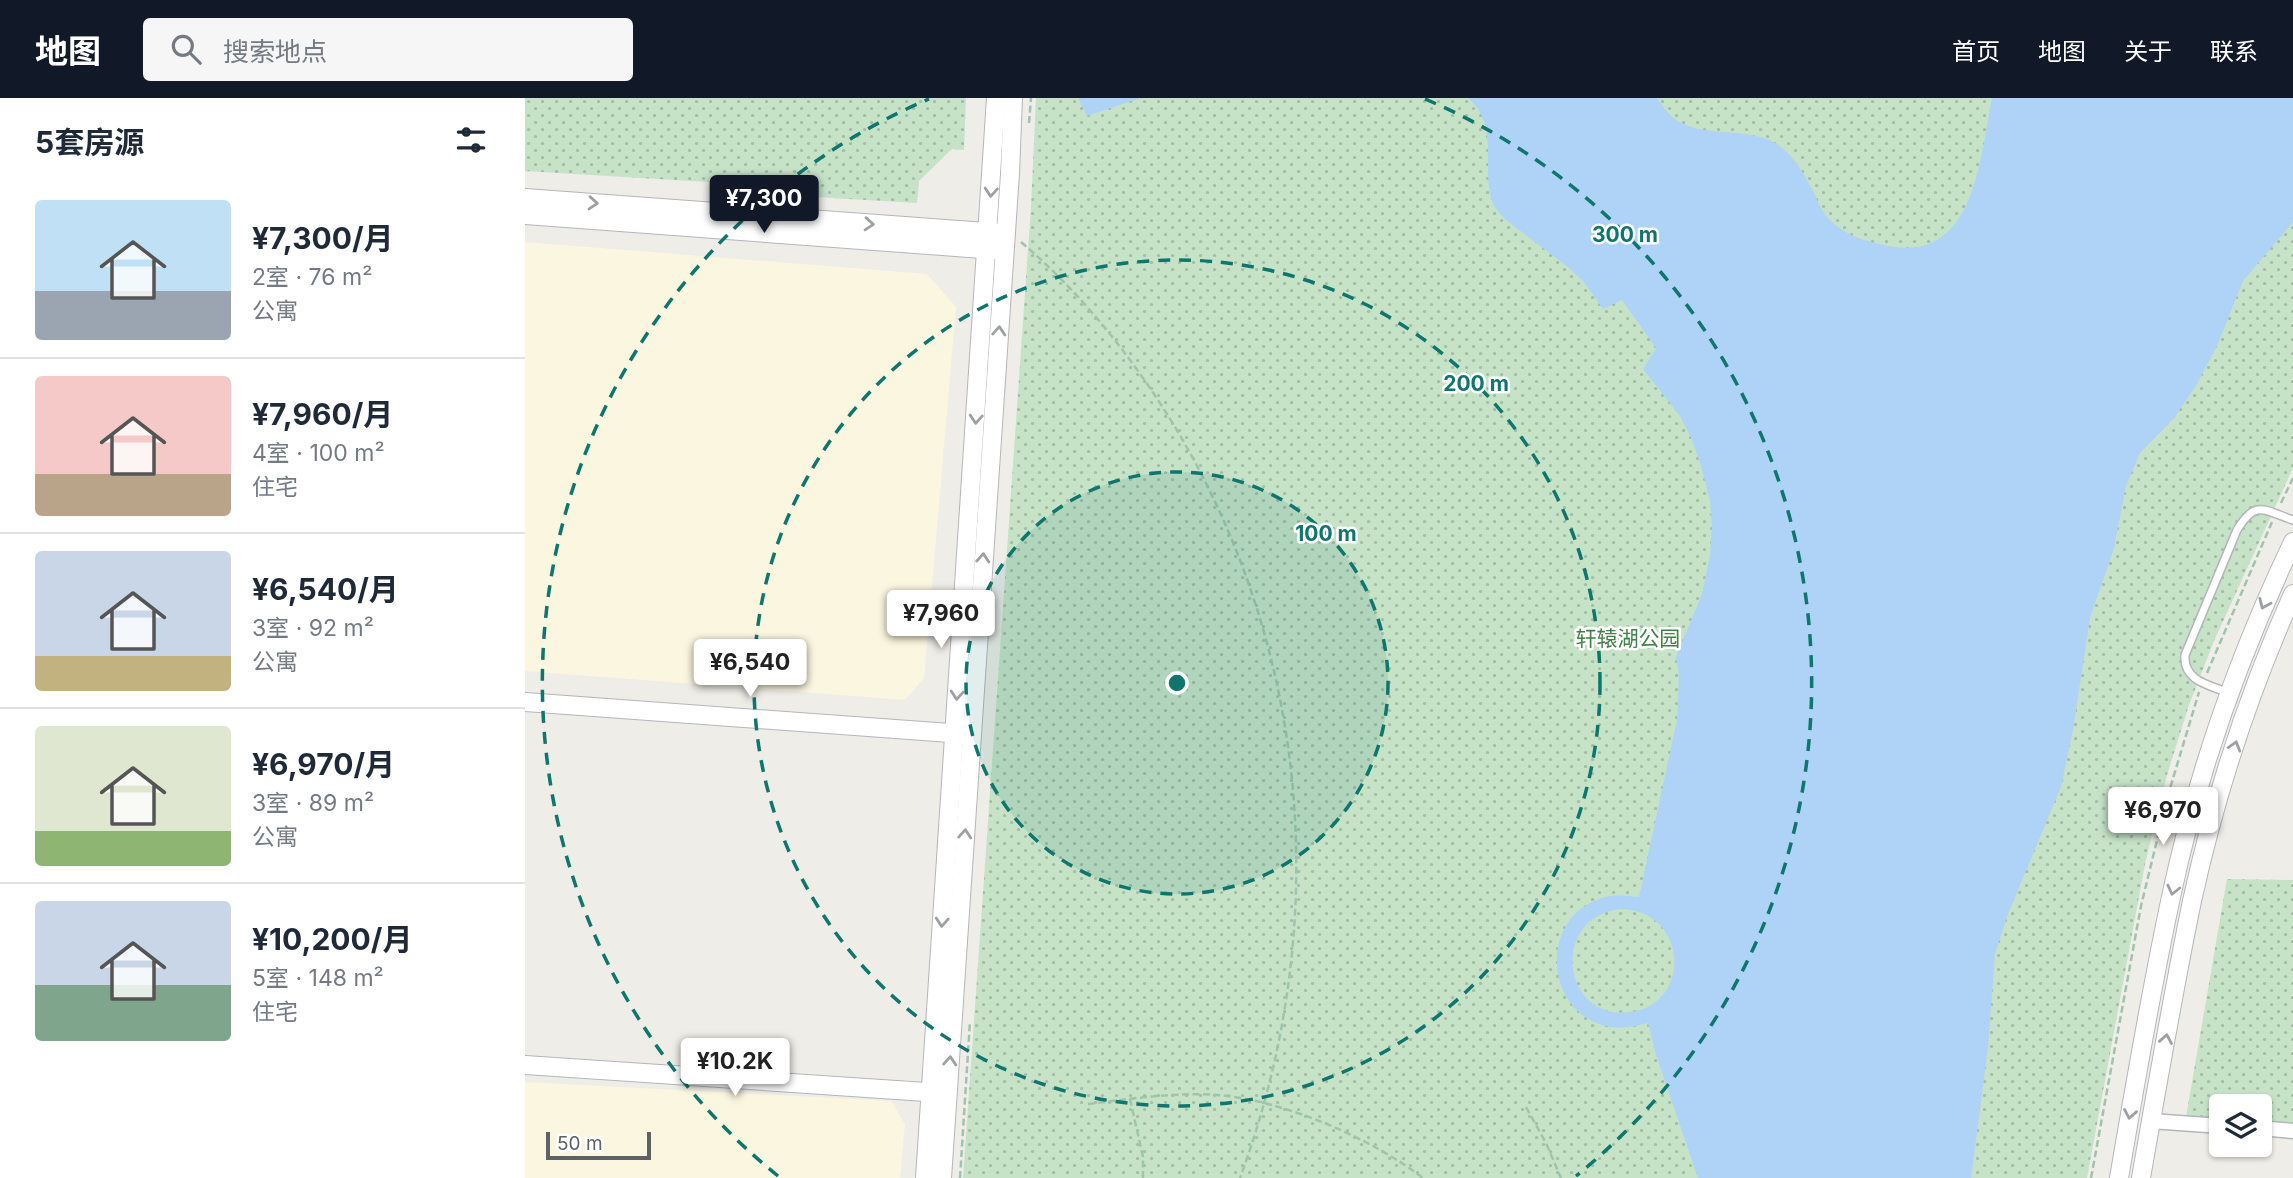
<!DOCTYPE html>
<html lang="zh">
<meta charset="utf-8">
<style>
body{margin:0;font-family:Inter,"Noto Sans SC",sans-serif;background:#f6f6f7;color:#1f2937;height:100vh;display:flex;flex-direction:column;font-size:26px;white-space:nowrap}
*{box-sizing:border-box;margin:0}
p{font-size:23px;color:#747a83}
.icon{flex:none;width:38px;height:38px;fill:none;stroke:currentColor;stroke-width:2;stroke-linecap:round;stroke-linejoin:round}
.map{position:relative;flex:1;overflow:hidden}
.details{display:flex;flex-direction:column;background:#fff;width:525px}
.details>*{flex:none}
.fabs{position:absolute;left:1684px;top:996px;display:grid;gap:14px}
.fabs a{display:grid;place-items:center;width:63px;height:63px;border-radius:7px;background:#fff;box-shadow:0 2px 5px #0004;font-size:35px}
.scale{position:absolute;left:21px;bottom:18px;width:105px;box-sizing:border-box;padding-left:7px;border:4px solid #5e6165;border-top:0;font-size:19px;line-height:24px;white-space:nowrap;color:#5e6165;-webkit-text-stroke:5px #fff;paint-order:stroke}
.price{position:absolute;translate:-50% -60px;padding:0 16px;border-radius:7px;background:#fff;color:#222;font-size:23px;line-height:46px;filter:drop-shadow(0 2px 4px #0008)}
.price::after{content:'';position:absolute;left:50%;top:42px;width:21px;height:16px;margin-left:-10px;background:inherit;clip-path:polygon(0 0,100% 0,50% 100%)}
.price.selected{background:#111827;color:#fff}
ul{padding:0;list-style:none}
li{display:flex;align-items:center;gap:21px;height:175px;padding:0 35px}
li+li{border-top:2px solid #e0e1e3}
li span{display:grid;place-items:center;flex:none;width:196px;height:140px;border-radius:7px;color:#555}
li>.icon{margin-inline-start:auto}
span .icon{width:84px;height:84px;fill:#fffc;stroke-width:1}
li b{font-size:30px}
h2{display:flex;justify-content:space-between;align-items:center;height:84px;padding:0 35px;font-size:30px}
header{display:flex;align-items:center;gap:42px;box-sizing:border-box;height:98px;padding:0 35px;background:#111827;color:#fff}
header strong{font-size:33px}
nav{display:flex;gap:38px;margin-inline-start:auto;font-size:24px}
.search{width:490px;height:63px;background:#f6f6f7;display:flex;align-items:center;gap:18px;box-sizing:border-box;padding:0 24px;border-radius:7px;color:#747a83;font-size:26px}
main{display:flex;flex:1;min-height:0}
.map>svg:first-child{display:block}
</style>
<header>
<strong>地图</strong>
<div class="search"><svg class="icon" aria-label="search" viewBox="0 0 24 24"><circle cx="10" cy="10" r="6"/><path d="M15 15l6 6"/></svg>搜索地点</div>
<nav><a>首页</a><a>地图</a><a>关于</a><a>联系</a></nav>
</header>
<main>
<section class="details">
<h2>5套房源<svg class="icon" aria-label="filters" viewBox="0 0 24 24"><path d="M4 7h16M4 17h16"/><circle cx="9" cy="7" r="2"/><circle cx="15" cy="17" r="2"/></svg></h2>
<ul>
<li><span style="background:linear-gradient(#bfe0f5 65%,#9aa5b1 0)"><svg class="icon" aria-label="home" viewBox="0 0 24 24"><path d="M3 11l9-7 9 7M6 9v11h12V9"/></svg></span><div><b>¥7,300/月</b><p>2室 · 76 m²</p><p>公寓</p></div></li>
<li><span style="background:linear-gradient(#f6c9c9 70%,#b9a48a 0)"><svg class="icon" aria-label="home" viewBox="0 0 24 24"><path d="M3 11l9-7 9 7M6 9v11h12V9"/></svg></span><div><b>¥7,960/月</b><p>4室 · 100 m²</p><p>住宅</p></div></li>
<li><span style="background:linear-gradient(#c9d6e8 75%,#c2b280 0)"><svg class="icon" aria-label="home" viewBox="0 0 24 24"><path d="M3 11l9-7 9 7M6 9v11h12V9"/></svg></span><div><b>¥6,540/月</b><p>3室 · 92 m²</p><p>公寓</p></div></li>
<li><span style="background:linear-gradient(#dfe7d0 75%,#8fb573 0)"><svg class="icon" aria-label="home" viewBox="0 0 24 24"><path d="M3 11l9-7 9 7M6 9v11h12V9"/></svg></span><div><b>¥6,970/月</b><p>3室 · 89 m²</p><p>公寓</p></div></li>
<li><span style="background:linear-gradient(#c9d6e8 60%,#7fa58c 0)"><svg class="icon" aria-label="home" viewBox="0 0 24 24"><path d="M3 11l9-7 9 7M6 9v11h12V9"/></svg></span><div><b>¥10,200/月</b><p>5室 · 148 m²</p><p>住宅</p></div></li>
</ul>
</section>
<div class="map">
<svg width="1768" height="1080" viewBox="0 0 1768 1080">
<defs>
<pattern id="grass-dots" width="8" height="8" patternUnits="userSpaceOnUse" patternTransform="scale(1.75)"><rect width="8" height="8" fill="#c6e3c8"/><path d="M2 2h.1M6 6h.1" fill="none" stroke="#a4bba6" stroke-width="1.8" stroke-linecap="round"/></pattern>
</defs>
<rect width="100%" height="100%" fill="#efede7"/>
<g fill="#fbf6df">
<polygon points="0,144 402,176 431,209 399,580 380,602 0,573"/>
<polygon points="0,984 366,1003 380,1026 375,1080 0,1080"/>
</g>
<g fill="url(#grass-dots)">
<polygon points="0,0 441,0 439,52 427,51 394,83 392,105 256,97 231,87 0,73"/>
<polygon points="511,0 1768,0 1768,370 1689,543 1664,607 1642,677 1620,766 1562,1080 438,1080 506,109"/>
<polygon points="1702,781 1768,782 1768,1025 1734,1023 1734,1008 1696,1008 1696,1021 1661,1019"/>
</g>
<g fill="#afd2f7" fill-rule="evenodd">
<polygon points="553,0 616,0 562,18"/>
<path d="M 943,0 L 1132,0 C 1138,8 1144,18 1153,23 C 1182,41 1229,27 1256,49 C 1269,59 1279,76 1287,91 C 1293,103 1296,114 1306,123 C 1321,138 1343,144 1364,148 C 1450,165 1455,59 1467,0 L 1768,0 L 1768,124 L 1718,183 L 1692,248 L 1672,286 L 1649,320 L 1615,355 L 1601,388 L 1589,450 L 1565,520 L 1548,632 L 1536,689 L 1483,816 L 1470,856 L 1463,950 L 1446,1080 L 1173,1080 L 1131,957 L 1123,925 C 1111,928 1099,931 1086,929 C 1019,918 1012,820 1077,800 C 1090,796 1102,798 1114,799 L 1152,622 L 1154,578 L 1151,559 L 1177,496 L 1185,457 L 1187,429 L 1185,403 L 1176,368 L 1166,340 L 1155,318 L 1118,271 L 1131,250 L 1097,202 L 1078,211 L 1058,183 L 1043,169 L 982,123 C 977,118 971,112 968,106 C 955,71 976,28 943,0 ZM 1095,811 C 1162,811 1169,906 1105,914 C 1037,923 1024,820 1095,811 Z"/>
</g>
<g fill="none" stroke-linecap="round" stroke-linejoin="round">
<g stroke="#b3b6ba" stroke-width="10">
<path id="service" d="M 1704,595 C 1684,587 1658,583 1660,557 L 1712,432 C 1731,401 1738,412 1768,422"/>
</g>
<g stroke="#b3b6ba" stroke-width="17">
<g id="minor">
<polyline points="1626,1023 1696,1028"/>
<polyline points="1734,1030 1768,1033"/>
</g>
</g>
<g stroke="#b3b6ba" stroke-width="20">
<g id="tertiary">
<polyline points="0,100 475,135"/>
<polyline points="0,117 471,152"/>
<polyline points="0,604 439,636"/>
<polyline points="0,967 416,995"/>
<polyline points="400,1080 471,0"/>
<polyline points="417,1080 485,75 488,0"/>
<path d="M 1594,1080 C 1610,986 1626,892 1646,799 C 1672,676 1714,557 1768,444"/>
<path d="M 1616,1080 C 1632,988 1648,895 1667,803 C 1690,698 1724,594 1768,496"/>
</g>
</g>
<g stroke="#9fc4ac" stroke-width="2.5" stroke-dasharray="7 3.5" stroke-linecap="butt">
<polyline points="504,25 506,0"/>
<path d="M 496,144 C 548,188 593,242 631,299 C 785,532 811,820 715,1080"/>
<polyline points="1756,405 1768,380"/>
<polyline points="1682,575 1747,424"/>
<polyline points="605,1001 618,1059 618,1080"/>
<path d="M 563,1006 C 605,1001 649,994 692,997 C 758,1002 846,1040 898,1080"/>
<polyline points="1001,1009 1021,1045 1036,1080"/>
<polyline points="435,1080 445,923"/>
<polyline points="1566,1080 1616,808 1643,697 1674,594"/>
</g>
<use href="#service" stroke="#fff" stroke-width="7"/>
<use href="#minor" stroke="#fff" stroke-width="14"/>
<use href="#tertiary" stroke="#fff" stroke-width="18"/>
</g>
<defs><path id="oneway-chevron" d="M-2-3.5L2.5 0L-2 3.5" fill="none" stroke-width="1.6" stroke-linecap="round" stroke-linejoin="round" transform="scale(1.75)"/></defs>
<g stroke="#9ea0a3">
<use href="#oneway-chevron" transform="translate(466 94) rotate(94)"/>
<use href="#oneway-chevron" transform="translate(68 105) rotate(4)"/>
<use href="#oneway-chevron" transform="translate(344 126) rotate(4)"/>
<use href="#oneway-chevron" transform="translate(474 233) rotate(-86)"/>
<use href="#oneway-chevron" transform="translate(451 321) rotate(94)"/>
<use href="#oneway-chevron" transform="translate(458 460) rotate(-86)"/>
<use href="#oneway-chevron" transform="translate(1739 506) rotate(114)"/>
<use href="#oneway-chevron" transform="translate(432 597) rotate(94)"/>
<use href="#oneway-chevron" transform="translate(1710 648) rotate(-73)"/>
<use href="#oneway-chevron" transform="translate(440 736) rotate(-86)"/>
<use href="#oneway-chevron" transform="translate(1648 792) rotate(103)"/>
<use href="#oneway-chevron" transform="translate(417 824) rotate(94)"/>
<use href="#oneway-chevron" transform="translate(1641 941) rotate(-80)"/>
<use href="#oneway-chevron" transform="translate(425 963) rotate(-86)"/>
<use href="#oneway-chevron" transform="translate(1605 1016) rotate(100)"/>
</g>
<circle cx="652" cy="585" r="211" fill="#0f766e" fill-opacity=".12"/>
<g fill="none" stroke="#0f766e" stroke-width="3.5" stroke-dasharray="12 9">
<circle cx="652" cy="585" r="211"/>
<circle cx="652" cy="585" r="423"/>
<path d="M253 1078A634 634 0 0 1 404 1M900 1A634 634 0 0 1 1051 1078"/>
</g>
<g text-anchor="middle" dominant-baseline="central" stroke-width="5" stroke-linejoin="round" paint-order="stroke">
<g font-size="21" fill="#3f8347" stroke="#fff">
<text x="1103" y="540">轩辕湖公园</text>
</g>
</g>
<circle cx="652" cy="585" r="10" fill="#0f766e" stroke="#fff" stroke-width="3.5"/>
<g font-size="21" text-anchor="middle" font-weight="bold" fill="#0f766e" stroke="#fff" stroke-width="5" stroke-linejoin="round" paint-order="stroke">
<text x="1100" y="144">300 m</text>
<text x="951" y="293">200 m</text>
<text x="801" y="443">100 m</text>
</g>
</svg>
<div class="fabs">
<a><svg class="icon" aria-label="layers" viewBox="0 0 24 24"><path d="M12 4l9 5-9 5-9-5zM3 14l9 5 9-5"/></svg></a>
</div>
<div class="scale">50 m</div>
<b class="price selected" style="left:239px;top:137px">¥7,300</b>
<b class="price" style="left:416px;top:552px">¥7,960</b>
<b class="price" style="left:225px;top:601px">¥6,540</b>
<b class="price" style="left:1638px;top:749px">¥6,970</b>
<b class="price" style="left:210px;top:1000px">¥10.2K</b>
</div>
</main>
